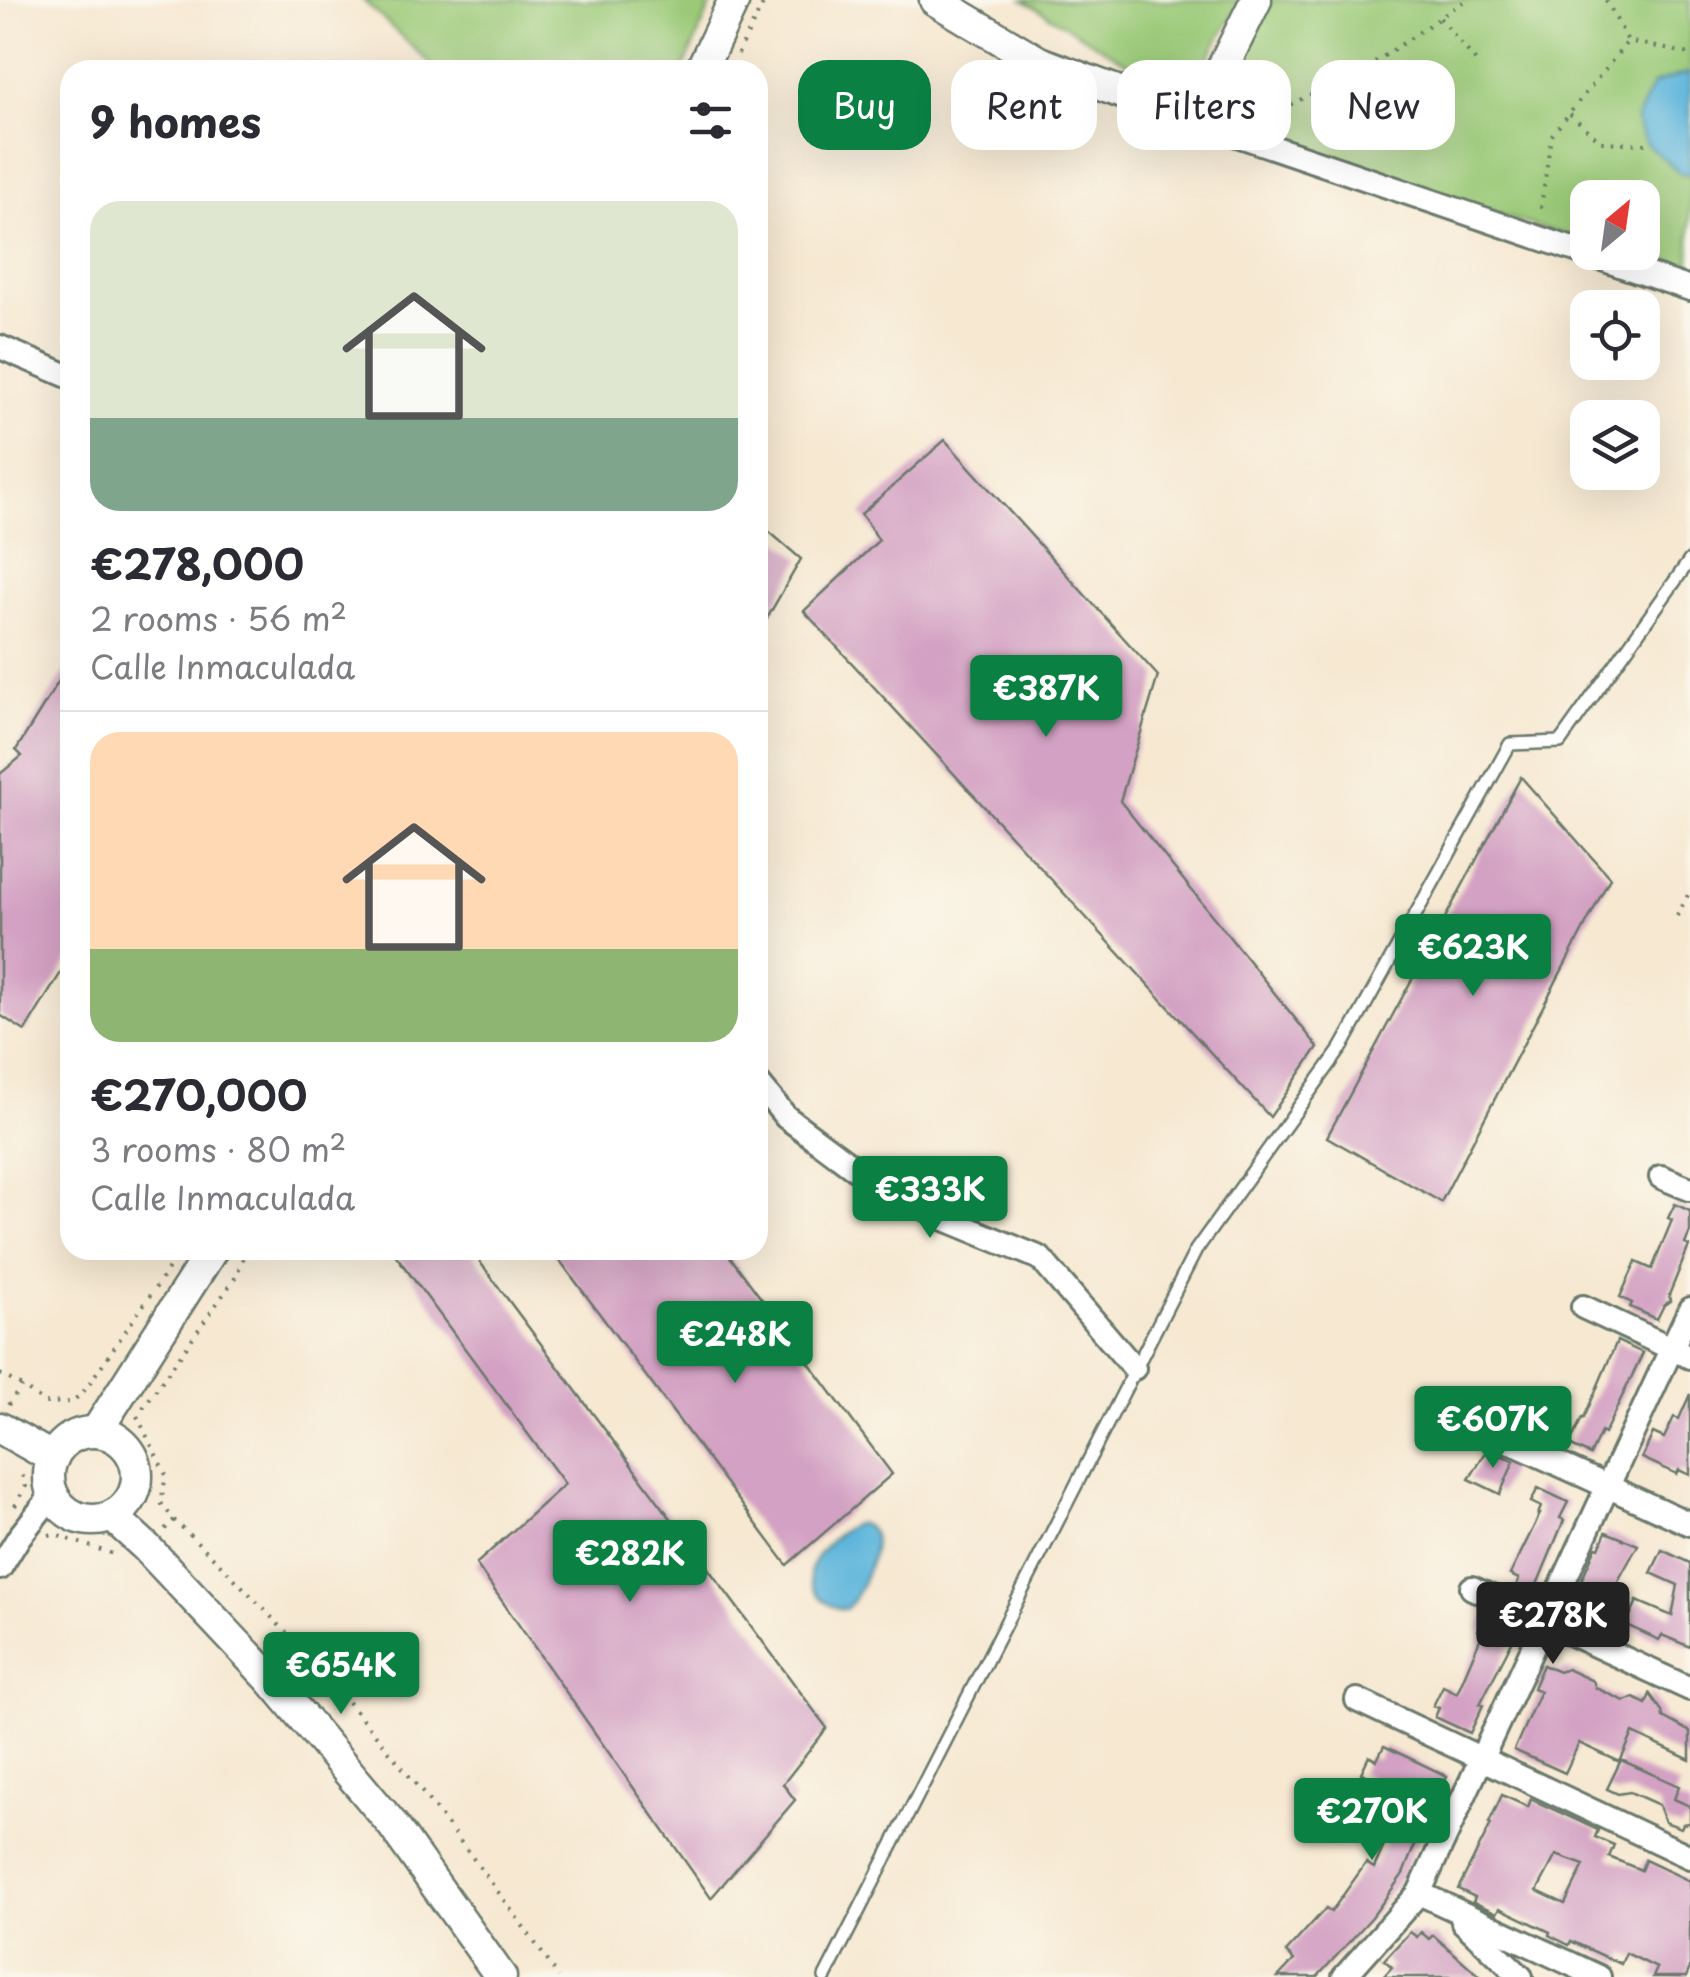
<!DOCTYPE html>
<meta charset="utf-8">
<style>
body{margin:0;font-family:"Playpen Sans",sans-serif;background:#f2f2f3;color:#2b2b33;height:100vh;display:flex;flex-direction:column;font-size:38px;white-space:nowrap}
*{box-sizing:border-box;margin:0}
p{font-size:32px;color:#7c7c81}
.icon{flex:none;width:55px;height:55px;fill:none;stroke:currentColor;stroke-width:2;stroke-linecap:round;stroke-linejoin:round}
.map{position:relative;flex:1;overflow:hidden}
.sheet{position:absolute;left:60px;top:60px;width:708px;height:1200px;display:flex;flex-direction:column;background:#fff;border-radius:30px;box-shadow:0 10px 40px #0002}
.sheet>*{flex:none}
.hud{position:absolute;left:798px;top:60px;width:742px;height:90px;display:flex;gap:20px}
.needle{width:65px;rotate:29deg}
.buttons{position:absolute;left:1570px;top:180px;display:grid;gap:20px}
.buttons a{display:grid;place-items:center;width:90px;height:90px;border-radius:20px;background:#fff;box-shadow:0 10px 40px #0002;font-size:50px}
.price{position:absolute;translate:-50% -85px;padding:0 22px;border-radius:10px;background:#0b8043;color:#fff;font-size:32px;line-height:65px;filter:drop-shadow(0 2px 5px #0008)}
.price::after{content:'';position:absolute;left:50%;top:60px;width:30px;height:22px;margin-left:-15px;background:inherit;clip-path:polygon(0 0,100% 0,50% 100%)}
.price.on{background:#222;color:#fff}
ul{padding:0;list-style:none}
li{display:grid;align-content:center;gap:20px;height:530px;padding:0 30px}
li+li{border-top:2px solid #e1e1e2}
li span{display:grid;place-items:center;height:310px;border-radius:30px;color:#555}
li>.icon{margin-inline-start:auto}
span .icon{width:180px;height:180px;fill:#fffc;stroke-width:1}
li b{font-size:42px}
h2{display:flex;justify-content:space-between;align-items:center;height:120px;padding:0 30px;font-size:42px}
.tag{padding:0 35px;border-radius:30px;background:#fff;box-shadow:0 10px 40px #0002;font-size:35px;line-height:90px}
.tag.on{background:#0b8043;color:#fff}
.map>svg:first-child{display:block}
</style>
<div class="map">
<svg width="1690" height="1977" viewBox="0 0 1690 1977">
<rect width="100%" height="100%" fill="#fbf7ec"/>
<filter id="ink" filterUnits="userSpaceOnUse"><feTurbulence type="fractalNoise" baseFrequency=".01" numOctaves="2"/><feDisplacementMap in="SourceGraphic" scale="20" xChannelSelector="R" yChannelSelector="G"/><feConvolveMatrix kernelMatrix="1 2 1 2 8 2 1 2 1" color-interpolation-filters="sRGB"/></filter>
<filter id="wash" filterUnits="userSpaceOnUse"><feTurbulence type="fractalNoise" baseFrequency=".0048" numOctaves="4" result="noise"/><feDisplacementMap in="SourceGraphic" scale="40" xChannelSelector="R" yChannelSelector="G"/><feGaussianBlur stdDeviation="2.25" result="paint"/><feColorMatrix in="noise" values="0 0 0 0 0 0 0 0 0 0 0 0 0 0 0 0 0 1.4 0 .05"/><feComposite in="paint" operator="in"/></filter>
<g filter="url(#wash)">
<rect width="100%" height="100%" fill="#f6e8d1"/>
<g fill="#9ac977" stroke="#5c8356" stroke-width="2.5">
<polygon points="363,0 713,0 683,70 437,70"/>
<polygon points="1023,0 1241,0 1207,60 1177,93"/>
<polygon points="1256,0 1690,0 1690,274 1621,253 1642,252 1642,198 1588,198 1587,242 1202,123"/>
</g>
<g fill="#5fb6dc" stroke="#3f7a88" stroke-width="2.5">
<polygon points="1690,72 1690,174 1682,174 1646,144 1636,120 1653,84"/>
<path d="M 859,1523 C 865,1526 869,1527 872,1533 C 880,1549 858,1597 846,1609 C 833,1608 827,1605 818,1595 C 813,1589 809,1582 810,1573 C 813,1554 841,1527 859,1523 Z"/>
</g>
<g id="blocks">
<g fill="#d3a1c3" fill-rule="evenodd">
<polygon points="945,440 1158,676 1120,801 1318,1047 1270,1117 804,611 879,540 861,514"/>
<polygon points="758,522 801,559 758,634"/>
<polygon points="70,663 70,958 25,1031 0,1015 0,774 22,756 16,750"/>
<polygon points="1521,777 1610,878 1441,1202 1327,1137"/>
<polygon points="1675,1204 1690,1211 1690,1232 1685,1244 1689,1246 1669,1295 1670,1301 1664,1305 1657,1319 1630,1307 1632,1303 1620,1297 1636,1262 1652,1269 1672,1220 1668,1218"/>
<polygon points="392,1250 471,1250 827,1728 783,1784 795,1800 711,1898 476,1564 565,1484"/>
<polygon points="552,1250 725,1250 892,1474 787,1565"/>
<polygon points="1617,1341 1643,1353 1604,1434 1601,1432 1590,1455 1569,1445 1582,1418 1584,1418"/>
<polygon points="1690,1394 1690,1475 1679,1470 1677,1474 1642,1458 1653,1433 1664,1438 1674,1417 1679,1419"/>
<polygon points="1488,1449 1514,1461 1500,1494 1469,1479"/>
<polygon points="1538,1488 1568,1502 1560,1518 1564,1520 1531,1599 1514,1591 1519,1579 1510,1575 1540,1514 1538,1514 1541,1507 1531,1502"/>
<polygon points="1606,1532 1638,1545 1599,1615 1583,1609 1584,1605 1573,1599 1596,1547 1599,1548"/>
<polygon points="1662,1550 1690,1563 1690,1647 1662,1635 1659,1640 1626,1625 1637,1601 1672,1616 1678,1585 1651,1573"/>
<polygon points="1485,1616 1518,1630 1480,1704 1483,1705 1470,1733 1435,1717 1439,1708 1433,1706 1443,1686 1457,1693 1483,1632 1478,1630"/>
<polygon points="1543,1665 1559,1672 1567,1669 1593,1681 1596,1688 1624,1701 1634,1698 1646,1704 1650,1694 1662,1711 1663,1717 1690,1732 1690,1760 1633,1733 1620,1762 1579,1743 1565,1773 1514,1750 1540,1691 1533,1688"/>
<polygon points="1384,1746 1447,1776 1418,1837 1403,1874 1372,1917 1317,1977 1278,1977 1294,1960 1286,1952 1326,1908 1331,1912 1366,1863 1374,1868 1404,1801 1367,1784 1370,1777 1361,1773 1369,1756 1377,1760"/>
<polygon points="1621,1760 1679,1786 1674,1799 1690,1806 1690,1823 1683,1824 1681,1828 1665,1822 1659,1805 1630,1792 1618,1794 1607,1789"/>
<path d="M 1502,1795 L 1528,1807 L 1531,1799 L 1598,1830 L 1595,1837 L 1614,1845 L 1609,1857 L 1641,1870 L 1645,1860 L 1690,1881 L 1690,1968 L 1686,1977 L 1653,1977 L 1657,1968 L 1626,1953 L 1621,1964 L 1571,1941 L 1569,1945 L 1549,1935 L 1550,1932 L 1500,1908 L 1497,1913 L 1473,1902 L 1475,1897 L 1458,1889 L 1491,1824 L 1489,1823 ZM 1556,1855 L 1584,1865 L 1565,1904 L 1537,1891 Z"/>
<polygon points="1410,1932 1417,1937 1421,1932 1429,1939 1433,1935 1481,1977 1383,1977 1392,1967 1384,1960"/>
</g>
</g>
</g>
<g filter="url(#ink)">
<use href="#blocks" fill-opacity="0" stroke="#6a796b" stroke-width="2.5"/>
<g fill="none" stroke-linecap="round" stroke-linejoin="round">
<g stroke="#6a796b" stroke-width="16">
<polyline id="service" points="825,1977 1196,1250 1342,1047 1510,744 1560,742 1690,560"/>
</g>
<g stroke="#6a796b" stroke-width="28">
<g id="minor">
<polyline points="1202,123 1690,289"/>
<polyline points="0,347 70,377"/>
<polyline points="758,1083 786,1117 861,1173 945,1219 1040,1258 1134,1368"/>
<polyline points="1661,1177 1690,1189"/>
<polyline points="1583,1307 1690,1357"/>
<polyline points="1497,1436 1690,1524"/>
<polyline points="0,1568 19,1537 53,1494"/>
<polyline points="1472,1588 1690,1689"/>
<polyline points="1357,1700 1690,1857"/>
<polyline points="1419,1893 1599,1977"/>
<polyline points="1463,1922 1521,1977"/>
<polyline points="1344,1977 1419,1893 1690,1309"/>
</g>
</g>
<g stroke="#6a796b" stroke-width="35">
<g id="tertiary">
<polyline points="935,0 1039,62 1202,123 1219,75 1256,0"/>
<polyline points="701,70 734,0"/>
<polyline points="0,1428 53,1458"/>
<polyline points="96,1432 212,1250"/>
<circle cx="93" cy="1476" r="44"/>
<polyline points="112,1516 146,1547 272,1681 392,1824 501,1977"/>
</g>
</g>
<g stroke="#6a796b" stroke-width="4" stroke-dasharray="2.5 8" stroke-linecap="butt">
<polyline points="1606,0 1628,41 1690,54"/>
<polyline points="1440,18 1476,61"/>
<polyline points="738,54 765,0"/>
<polyline points="1570,114 1601,142 1646,144"/>
<polyline points="1262,118 1368,67 1466,0"/>
<polyline points="1541,208 1551,136 1628,41"/>
<polyline points="1677,916 1690,891"/>
<polyline points="0,1374 22,1386"/>
<polyline points="8,1405 22,1386 45,1403 72,1402 84,1391 172,1264"/>
<polyline points="143,1408 235,1278 247,1250"/>
<polyline points="137,1416 166,1475 161,1503 174,1520 165,1529"/>
<polyline points="15,1506 26,1486 20,1469"/>
<path d="M 174,1520 C 320,1656 445,1814 559,1977"/>
<polyline points="49,1535 53,1534 116,1555"/>
</g>
<use href="#service" stroke="#fff" stroke-width="11"/>
<use href="#minor" stroke="#fff" stroke-width="22"/>
<use href="#tertiary" stroke="#fff" stroke-width="30"/>
</g>
</g>
</svg>
<div class="buttons">
<a><svg class="needle" viewBox="-14 -14 28 28"><path d="M0-13l5 13h-10z" fill="#e53935"/><path d="M0 13l5-13h-10z" fill="#7c7c81"/></svg></a>
<a><svg class="icon" aria-label="locate" viewBox="0 0 24 24"><circle cx="12" cy="12" r="6"/><path d="M12 2v4M12 18v4M2 12h4M18 12h4"/></svg></a>
<a><svg class="icon" aria-label="layers" viewBox="0 0 24 24"><path d="M12 4l9 5-9 5-9-5zM3 14l9 5 9-5"/></svg></a>
</div>
<b class="price" style="left:1046px;top:740px">€387K</b>
<b class="price" style="left:1473px;top:999px">€623K</b>
<b class="price" style="left:930px;top:1241px">€333K</b>
<b class="price" style="left:735px;top:1386px">€248K</b>
<b class="price" style="left:1493px;top:1471px">€607K</b>
<b class="price" style="left:630px;top:1605px">€282K</b>
<b class="price on" style="left:1553px;top:1667px">€278K</b>
<b class="price" style="left:341px;top:1717px">€654K</b>
<b class="price" style="left:1372px;top:1863px">€270K</b>
<div class="hud">
<a class="tag on">Buy</a>
<a class="tag">Rent</a>
<a class="tag">Filters</a>
<a class="tag">New</a>
</div>
<section class="sheet">
<h2>9 homes<svg class="icon" aria-label="filters" viewBox="0 0 24 24"><path d="M4 7h16M4 17h16"/><circle cx="9" cy="7" r="2"/><circle cx="15" cy="17" r="2"/></svg></h2>
<ul>
<li><span style="background:linear-gradient(#dfe7d0 70%,#7fa58c 0)"><svg class="icon" aria-label="home" viewBox="0 0 24 24"><path d="M3 11l9-7 9 7M6 9v11h12V9"/></svg></span><div><b>€278,000</b><p>2 rooms · 56 m²</p><p>Calle Inmaculada</p></div></li>
<li><span style="background:linear-gradient(#ffd9b3 70%,#8fb573 0)"><svg class="icon" aria-label="home" viewBox="0 0 24 24"><path d="M3 11l9-7 9 7M6 9v11h12V9"/></svg></span><div><b>€270,000</b><p>3 rooms · 80 m²</p><p>Calle Inmaculada</p></div></li>
</ul>
</section>
</div>
